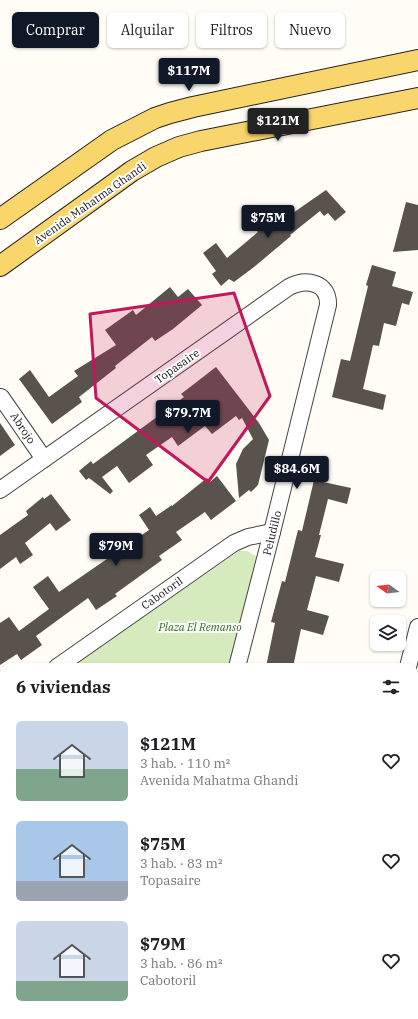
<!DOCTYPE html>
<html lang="es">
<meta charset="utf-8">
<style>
body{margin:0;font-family:"IBM Plex Serif",serif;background:#f2f2f2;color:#202124;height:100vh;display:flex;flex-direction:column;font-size:15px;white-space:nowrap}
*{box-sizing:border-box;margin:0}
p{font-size:13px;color:#757577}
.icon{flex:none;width:22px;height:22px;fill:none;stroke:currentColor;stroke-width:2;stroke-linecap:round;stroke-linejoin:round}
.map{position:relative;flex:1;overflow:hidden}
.drawer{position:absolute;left:0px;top:663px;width:418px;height:356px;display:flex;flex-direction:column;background:#fff;border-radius:12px 12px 0 0;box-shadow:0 1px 3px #0004}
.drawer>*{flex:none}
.banner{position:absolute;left:12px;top:12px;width:394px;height:36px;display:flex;gap:8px}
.needle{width:26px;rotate:284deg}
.tools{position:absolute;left:370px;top:571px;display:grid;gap:8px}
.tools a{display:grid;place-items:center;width:36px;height:36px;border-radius:6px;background:#fff;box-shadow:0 1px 3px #0004;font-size:20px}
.price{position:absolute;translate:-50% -34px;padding:0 9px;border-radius:4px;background:#111827;color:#fff;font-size:13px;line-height:26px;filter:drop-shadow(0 1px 2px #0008)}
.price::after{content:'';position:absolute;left:50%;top:24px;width:12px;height:9px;margin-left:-6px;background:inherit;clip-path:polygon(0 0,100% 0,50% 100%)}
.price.selected{background:#222;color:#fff}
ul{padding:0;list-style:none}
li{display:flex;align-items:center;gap:12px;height:100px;padding:0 16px}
li span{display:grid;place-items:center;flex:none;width:112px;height:80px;border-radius:6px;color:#555}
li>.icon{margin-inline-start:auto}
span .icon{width:48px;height:48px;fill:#fffc;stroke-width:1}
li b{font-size:17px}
h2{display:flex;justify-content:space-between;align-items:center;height:48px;padding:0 16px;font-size:17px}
.pill{padding:0 14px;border-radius:6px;background:#fff;box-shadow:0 1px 3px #0004;font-size:14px;line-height:36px}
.pill.selected{background:#111827;color:#fff}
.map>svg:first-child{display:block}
</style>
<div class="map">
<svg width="418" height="1019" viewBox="0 0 418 1019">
<rect width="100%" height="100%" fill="#fffdf5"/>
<g fill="#d5ebbd">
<polygon points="239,551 247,551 258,557 232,667 71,667"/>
<polygon points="0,939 4,941 4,1015 130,1015 137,1019 0,1019"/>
</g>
<g fill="#5a524d">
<polygon points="326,190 346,212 335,221 328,213 324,216 320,211 290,235 291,236 254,267 234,282 229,279 221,286 212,274 216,271 203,253 216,243 227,258 258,232 255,229 273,214 280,222"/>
<polygon points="406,202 418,205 418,250 393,252"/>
<polygon points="372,265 396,272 392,286 413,292 409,305 402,303 396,326 384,323 379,346 373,345 363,389 386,395 383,410 332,397 341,359 350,361 368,286 366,285"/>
<polygon points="170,287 178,297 188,289 202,305 173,329 155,341 152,337 115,366 116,368 79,397 82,402 52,424 19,379 30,370 49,397 78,376 74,371 116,345 105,330 133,310 136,315"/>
<polygon points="216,367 259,423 269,440 258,485 251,492 249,490 239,498 236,464 243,449 253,439 242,418 239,420 236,416 212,434 205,426 178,446 172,437 146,455 153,465 129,483 117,466 102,477 113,491 110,494 89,478 86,480 79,471 91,461 93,464 184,397 181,394"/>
<polygon points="0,423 15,445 0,456"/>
<polygon points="217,476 236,501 211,520 205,512 176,532 182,540 159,556 162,560 115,594 117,596 96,610 88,598 36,636 42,645 21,660 17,654 0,665 0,623 9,617 19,631 49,609 33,587 48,576 59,592 149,530 139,515 150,507 156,516 172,505 172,506 207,478 210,482"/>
<polygon points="314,480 351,488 347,504 328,499 319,535 321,535 315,557 344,564 339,582 316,576 307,610 329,616 323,635 301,629 293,667 266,667 275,623 271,622 282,581 285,582 298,530 302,531"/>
<polygon points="51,494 71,520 56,531 50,523 25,543 33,555 20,564 16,557 0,569 0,535 28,515 26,511 43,497 44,499"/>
</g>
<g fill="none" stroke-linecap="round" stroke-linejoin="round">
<g stroke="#444" stroke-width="18">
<g id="minor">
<polyline points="1,397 44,459"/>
<path d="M 0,490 L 289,287 C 306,278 329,282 328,305 L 272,532 L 237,667"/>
<polyline points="57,667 234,543 248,537 272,532"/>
<polyline points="408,667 418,627"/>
<polyline points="414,682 418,684"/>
<polyline points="0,707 4,705"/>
<polyline points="0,748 4,750"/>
<polyline points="414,865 418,866"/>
</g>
</g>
<g stroke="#222" stroke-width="22">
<g id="major">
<polyline points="0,219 112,140 155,118 170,113 193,107 418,60"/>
<polyline points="0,266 132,171 156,157 179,147 201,141 418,98"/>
<polyline points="0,923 4,926"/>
<polyline points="143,1015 151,1019"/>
</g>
</g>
<g stroke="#333" stroke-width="2.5" stroke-dasharray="4 2" stroke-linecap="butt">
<polyline points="0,997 4,1000"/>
<polyline points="22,1015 26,1019"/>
</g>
<use href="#minor" stroke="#fff" stroke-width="16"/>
<use href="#major" stroke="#f9d66b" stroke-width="20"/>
</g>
<path fill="#c2185b" fill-opacity="0.2" stroke="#c2185b" stroke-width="3" stroke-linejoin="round" d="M 234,293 L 270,396 L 208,482 L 96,398 L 90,314 Z"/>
<g text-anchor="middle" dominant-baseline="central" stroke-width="4" stroke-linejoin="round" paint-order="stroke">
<g font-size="11" fill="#111" stroke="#fff">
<text transform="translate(90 203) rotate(-35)">Avenida Mahatma Ghandi</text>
<text transform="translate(177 366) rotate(-35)">Topasaire</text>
<text transform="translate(23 428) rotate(56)">Abrojo</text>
<text transform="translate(272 533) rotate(-76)">Peludillo</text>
<text transform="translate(162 593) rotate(-35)">Cabotoril</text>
</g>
<g font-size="11" font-style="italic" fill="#2f6b1f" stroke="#fff">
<text x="200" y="627">Plaza El Remanso</text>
</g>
</g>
</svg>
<div class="tools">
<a><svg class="needle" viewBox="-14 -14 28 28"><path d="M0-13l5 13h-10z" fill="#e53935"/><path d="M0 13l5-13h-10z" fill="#757577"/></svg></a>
<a><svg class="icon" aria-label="layers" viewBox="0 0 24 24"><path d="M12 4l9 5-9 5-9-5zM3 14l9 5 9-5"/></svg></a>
</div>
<b class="price" style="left:189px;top:92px">$117M</b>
<b class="price selected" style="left:278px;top:142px">$121M</b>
<b class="price" style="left:268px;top:239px">$75M</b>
<b class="price" style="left:188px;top:434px">$79.7M</b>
<b class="price" style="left:297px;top:490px">$84.6M</b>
<b class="price" style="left:116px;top:567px">$79M</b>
<div class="banner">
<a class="pill selected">Comprar</a>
<a class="pill">Alquilar</a>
<a class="pill">Filtros</a>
<a class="pill">Nuevo</a>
</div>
<section class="drawer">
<h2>6 viviendas<svg class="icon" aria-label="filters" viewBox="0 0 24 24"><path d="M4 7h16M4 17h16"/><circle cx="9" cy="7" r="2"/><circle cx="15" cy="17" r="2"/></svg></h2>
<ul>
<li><span style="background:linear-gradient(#c9d6e8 60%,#7fa58c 0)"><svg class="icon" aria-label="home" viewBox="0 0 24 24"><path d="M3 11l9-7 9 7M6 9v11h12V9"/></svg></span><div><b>$121M</b><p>3 hab. · 110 m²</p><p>Avenida Mahatma Ghandi</p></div><svg class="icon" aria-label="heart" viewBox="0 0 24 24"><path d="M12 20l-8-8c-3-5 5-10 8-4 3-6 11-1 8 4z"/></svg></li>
<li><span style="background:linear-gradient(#a9c7e8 75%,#9aa5b1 0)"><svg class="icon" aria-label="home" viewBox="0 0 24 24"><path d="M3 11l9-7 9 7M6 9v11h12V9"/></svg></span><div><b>$75M</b><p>3 hab. · 83 m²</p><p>Topasaire</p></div><svg class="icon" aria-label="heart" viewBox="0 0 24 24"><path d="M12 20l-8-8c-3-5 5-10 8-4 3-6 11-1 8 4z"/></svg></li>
<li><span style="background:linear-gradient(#c9d6e8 75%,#7fa58c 0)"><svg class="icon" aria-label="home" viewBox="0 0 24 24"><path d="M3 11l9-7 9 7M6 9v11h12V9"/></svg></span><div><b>$79M</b><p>3 hab. · 86 m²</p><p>Cabotoril</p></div><svg class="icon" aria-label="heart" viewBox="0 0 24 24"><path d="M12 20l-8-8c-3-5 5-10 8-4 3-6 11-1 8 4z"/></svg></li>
</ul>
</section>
</div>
